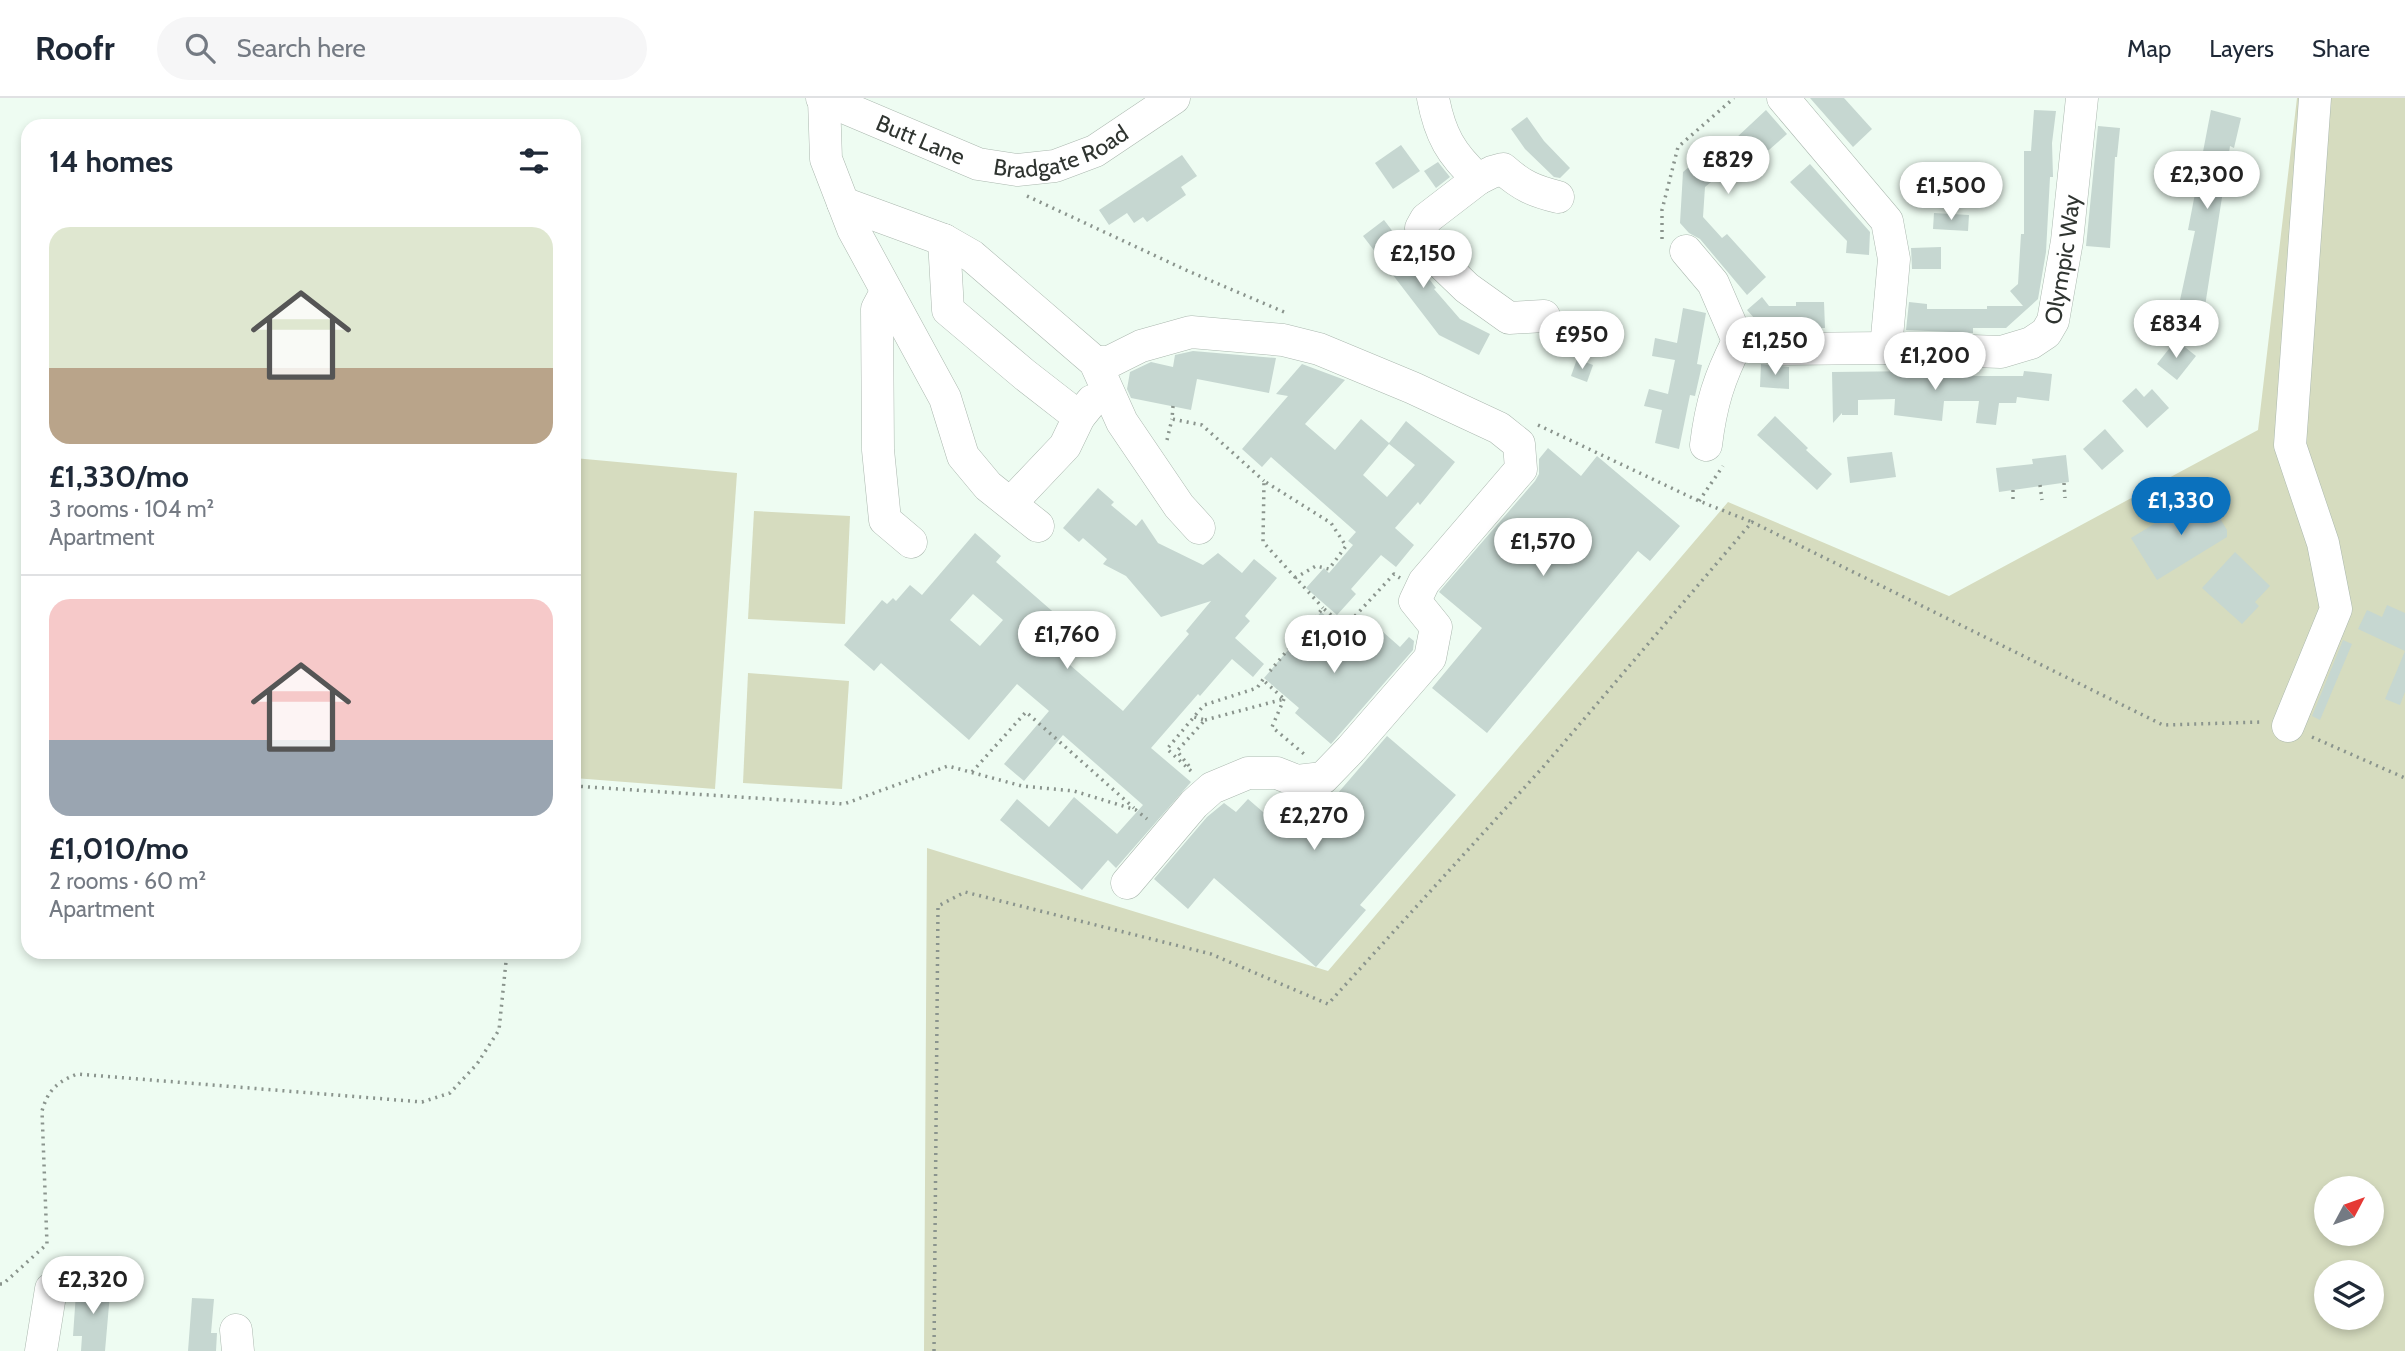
<!DOCTYPE html>
<meta charset="utf-8">
<style>
body{margin:0;font-family:Cabin,sans-serif;background:#f6f6f7;color:#1f2937;height:100vh;display:flex;flex-direction:column;font-size:26px;white-space:nowrap}
*{box-sizing:border-box;margin:0}
p{font-size:23px;color:#747a83}
.icon{flex:none;width:38px;height:38px;fill:none;stroke:currentColor;stroke-width:2;stroke-linecap:round;stroke-linejoin:round}
.map{position:relative;flex:1;overflow:hidden}
.details{position:absolute;left:21px;top:21px;width:560px;height:840px;display:flex;flex-direction:column;background:#fff;border-radius:21px;box-shadow:0 4px 10px #0003}
.details>*{flex:none}
.needle{width:46px;rotate:49deg}
.buttons{position:absolute;left:2314px;top:1078px;display:grid;gap:14px}
.buttons a{display:grid;place-items:center;width:70px;height:70px;border-radius:50%;background:#fff;box-shadow:0 4px 10px #0003;font-size:35px}
.price{position:absolute;translate:-50% -60px;padding:0 16px;border-radius:24px;background:#fff;color:#222;font-size:23px;line-height:46px;filter:drop-shadow(0 2px 4px #0008)}
.price::after{content:'';position:absolute;left:50%;top:42px;width:21px;height:16px;margin-left:-10px;background:inherit;clip-path:polygon(0 0,100% 0,50% 100%)}
.price.on{background:#0b71bd;color:#fff}
ul{padding:0;list-style:none}
li{display:grid;align-content:center;gap:14px;height:371px;padding:0 28px}
li+li{border-top:2px solid #e0e1e3}
li span{display:grid;place-items:center;height:217px;border-radius:21px;color:#555}
li>.icon{margin-inline-start:auto}
span .icon{width:126px;height:126px;fill:#fffc;stroke-width:1}
li b{font-size:30px}
h2{display:flex;justify-content:space-between;align-items:center;height:84px;padding:0 28px;font-size:30px}
header{display:flex;align-items:center;gap:42px;box-sizing:border-box;height:98px;padding:0 35px;background:#fff;border-bottom:2px solid #e0e1e3}
header strong{font-size:33px}
nav{display:flex;gap:38px;margin-inline-start:auto;font-size:24px}
.search{width:490px;height:63px;background:#f6f6f7;display:flex;align-items:center;gap:18px;box-sizing:border-box;padding:0 24px;border-radius:38px;color:#747a83;font-size:26px}
.map>svg:first-child{display:block}
</style>
<header>
<strong>Roofr</strong>
<div class="search"><svg class="icon" aria-label="search" viewBox="0 0 24 24"><circle cx="10" cy="10" r="6"/><path d="M15 15l6 6"/></svg>Search here</div>
<nav><a>Map</a><a>Layers</a><a>Share</a></nav>
</header>
<div class="map">
<svg width="2405" height="1253" viewBox="0 0 2405 1253">
<rect width="100%" height="100%" fill="#eefcf2"/>
<g fill="#d6dcbf" fill-rule="evenodd">
<path d="M 2297,0 L 2405,0 L 2405,1253 L 924,1253 L 927,750 L 1328,873 L 1728,404 L 1949,498 L 2258,332 ZM 2326,1090 L 2371,1090 L 2371,1136 L 2326,1136 ZM 2326,1174 L 2371,1174 L 2371,1220 L 2326,1220 Z"/>
<polygon points="574,360 737,375 715,691 574,680"/>
<polygon points="754,413 850,418 845,526 748,521"/>
<polygon points="748,575 849,583 842,691 743,685"/>
</g>
<g fill="#c6d7d1" fill-rule="evenodd">
<polygon points="1810,0 1844,0 1872,31 1853,49"/>
<polygon points="1766,12 1787,36 1737,80 1728,70 1705,89 1703,119 1722,140 1727,136 1766,179 1747,197 1700,141 1689,135 1680,125 1683,74 1697,62 1704,70"/>
<polygon points="2034,12 2056,13 2052,45 2053,79 2050,79 2046,154 2038,201 2006,230 1973,230 1973,235 1906,232 1909,204 1927,206 1927,211 1987,211 1987,208 2023,208 2010,193 2018,186 2021,136 2024,136 2024,53 2031,53"/>
<polygon points="2211,12 2241,20 2234,50 2230,48 2203,221 2177,216 2195,133 2188,132"/>
<polygon points="1527,19 1544,43 1570,70 1560,80 1554,79 1525,51 1511,31"/>
<polygon points="2098,28 2120,30 2117,59 2115,59 2110,150 2086,148"/>
<polygon points="1401,47 1420,73 1393,91 1375,65"/>
<polygon points="1182,57 1197,78 1181,89 1186,97 1147,124 1143,119 1134,125 1127,115 1109,127 1099,112"/>
<polygon points="1438,64 1450,79 1436,90 1424,73"/>
<polygon points="1810,66 1870,134 1869,157 1846,155 1847,143 1790,84"/>
<polygon points="1934,115 1969,117 1968,133 1933,131"/>
<polygon points="1384,122 1436,190 1434,191 1460,221 1490,236 1479,257 1439,237 1363,138"/>
<polygon points="1941,149 1941,171 1912,171 1911,150"/>
<polygon points="1762,199 1769,208 1796,208 1796,204 1824,204 1825,230 1762,229 1747,212"/>
<polygon points="1683,210 1706,215 1697,266 1702,267 1695,298 1690,297 1679,351 1655,345 1662,312 1644,308 1649,291 1668,296 1675,262 1652,258 1655,240 1677,245"/>
<polygon points="1562,215 1575,220 1570,232 1583,236 1575,257 1546,246 1551,235 1561,226"/>
<polygon points="2176,242 2196,258 2177,282 2157,266"/>
<polygon points="1193,253 1276,260 1269,295 1197,281 1191,312 1131,300 1127,291 1130,274 1151,264 1173,269 1175,257"/>
<polygon points="1577,261 1593,267 1587,284 1571,278"/>
<path d="M 1302,266 L 1345,282 L 1305,326 L 1335,352 L 1361,321 L 1389,345 L 1406,323 L 1455,364 L 1420,407 L 1418,404 L 1395,430 L 1414,447 L 1396,469 L 1381,457 L 1351,491 L 1356,496 L 1337,517 L 1306,490 L 1324,470 L 1329,475 L 1353,447 L 1348,443 L 1356,434 L 1271,359 L 1262,369 L 1242,351 L 1288,298 L 1276,296 ZM 1389,346 L 1415,367 L 1387,399 L 1363,377 Z"/>
<polygon points="1761,266 1789,269 1789,291 1760,289"/>
<polygon points="1922,273 1922,276 1976,278 2023,278 2024,273 2052,276 2049,303 2017,299 2016,305 1999,305 1996,327 1976,325 1979,303 1944,303 1942,323 1894,317 1895,301 1858,302 1858,317 1842,317 1842,315 1833,325 1832,274"/>
<polygon points="2136,290 2144,299 2152,291 2169,310 2147,330 2122,303"/>
<polygon points="1775,318 1808,350 1806,352 1832,376 1817,392 1757,337"/>
<polygon points="2105,331 2124,353 2102,372 2083,351"/>
<polygon points="1548,350 1581,378 1597,358 1680,428 1650,463 1638,453 1487,635 1432,590 1482,530 1439,494 1535,383 1539,376 1539,361"/>
<polygon points="1892,354 1896,379 1850,385 1847,359"/>
<polygon points="2066,357 2069,384 1999,394 1996,370 2033,366 2032,361"/>
<path d="M 1098,390 L 1114,404 L 1111,407 L 1136,428 L 1142,421 L 1158,445 L 1203,467 L 1218,455 L 1242,475 L 1254,461 L 1277,480 L 1245,518 L 1250,523 L 1235,540 L 1264,566 L 1253,579 L 1232,561 L 1200,598 L 1198,596 L 1151,650 L 1191,684 L 1116,770 L 1108,762 L 1082,792 L 1000,722 L 1017,701 L 1049,729 L 1074,699 L 1117,736 L 1143,707 L 1063,637 L 1024,683 L 1004,666 L 1049,613 L 1017,586 L 969,642 L 881,565 L 874,573 L 844,547 L 882,502 L 887,506 L 893,500 L 896,503 L 910,487 L 922,497 L 975,435 L 1001,458 L 996,464 L 1059,519 L 1040,541 L 1123,613 L 1189,536 L 1186,533 L 1211,503 L 1161,519 L 1126,478 L 1103,466 L 1107,461 L 1083,440 L 1079,444 L 1063,430 ZM 973,496 L 1003,522 L 980,548 L 950,522 Z"/>
<polygon points="2205,395 2227,432 2227,439 2157,482 2131,440"/>
<polygon points="2235,454 2270,488 2255,504 2259,508 2242,526 2202,490"/>
<polygon points="2387,507 2405,515 2405,553 2358,531 2367,512 2382,519"/>
<polygon points="1321,514 1367,553 1383,534 1400,549 1409,539 1414,543 1413,552 1331,646 1295,615 1299,610 1264,580"/>
<polygon points="2343,542 2352,546 2320,622 2312,618"/>
<polygon points="2405,553 2405,594 2400,607 2385,601"/>
<polygon points="1387,638 1456,697 1360,807 1366,812 1316,869 1214,780 1188,811 1154,781 1207,719 1224,705 1236,714 1248,701 1286,734 1290,728 1301,738"/>
<polygon points="89,1182 111,1184 105,1253 81,1253 82,1238 73,1238 76,1195 88,1196"/>
<polygon points="192,1200 214,1201 211,1235 217,1235 216,1253 188,1253"/>
</g>
<g fill="none" stroke-linecap="round" stroke-linejoin="round">
<g stroke="#abb8af" stroke-width="33">
<g id="minor">
<path id="s1" d="M 822,0 L 978,66 L 1017,72 L 1055,68 L 1095,53 L 1174,0"/>
<path d="M 1433,0 C 1440,37 1451,56 1478,81 L 1492,74 L 1503,71 C 1522,88 1534,93 1558,99"/>
<polyline points="1783,0 1887,123 1894,161 1886,250"/>
<polyline points="824,1 826,61 853,131 945,300 963,358 988,388 1038,428"/>
<polyline points="1478,81 1426,121 1421,130 1428,148 1441,165 1467,190 1509,220 1544,218"/>
<polyline points="843,105 944,142 972,158 1095,264 1122,324 1179,408 1199,430"/>
<polyline points="944,142 948,212 1025,277 1079,319"/>
<polyline points="1686,153 1713,185 1738,243"/>
<polyline points="886,194 877,211 878,352 885,422 911,444"/>
<polyline points="1095,264 1109,264 1141,248 1191,234 1283,242 1319,251 1413,290 1499,330 1519,346 1521,371 1424,484 1415,503 1436,529 1430,560 1351,651 1323,680 1297,683 1277,675 1248,675 1212,690 1194,706 1127,785"/>
<path id="s2" d="M 1706,347 C 1711,306 1719,280 1738,243 L 1781,251 L 1886,250 L 2001,254 L 2031,245 L 2046,235 L 2053,223 L 2067,143 L 2082,0"/>
<polyline points="1011,405 1065,348 1079,319 1092,303"/>
<polyline points="2288,628 2336,511 2323,445 2290,347 2315,0"/>
<polyline points="236,1232 238,1253"/>
<polyline points="41,1253 51,1191"/>
</g>
</g>
<g stroke="#8a948d" stroke-width="3.5" stroke-dasharray="2 5" stroke-linecap="butt">
<polyline points="1027,98 1188,173 1284,214"/>
<polyline points="1662,141 1662,112 1678,49 1734,0"/>
<polyline points="1173,308 1172,321 1202,327 1264,383"/>
<polyline points="1538,327 1699,403 1752,424"/>
<polyline points="1167,342 1172,321"/>
<polyline points="2064,385 2065,400"/>
<polyline points="2040,387 2042,402"/>
<polyline points="2013,392 2013,403"/>
<polyline points="1699,403 1723,368"/>
<polyline points="1295,480 1316,468 1329,471 1346,448 1331,425 1264,383 1263,444 1323,510"/>
<polyline points="1270,573 1323,510 1345,529 1394,476 1400,480"/>
<polyline points="1284,601 1272,629 1304,656"/>
<polyline points="1205,622 1284,601 1263,582"/>
<polyline points="2312,639 2405,680"/>
<polyline points="1189,668 1177,653 1205,622 1194,619"/>
<polyline points="1191,673 1167,651 1204,607 1257,590 1264,580"/>
<polyline points="972,674 1026,614 1134,710"/>
<polyline points="574,688 844,706 948,668 1022,688 1074,693 1136,712 1147,721"/>
<path d="M 0,1186 L 3,1186 L 47,1146 L 42,1013 C 48,992 57,984 77,976 L 422,1004 L 450,995 L 477,966 L 499,932 L 507,854"/>
<polyline points="934,1253 938,808 965,794 1211,856 1328,906 1544,668 1752,424 2163,627 2262,624"/>
</g>
<use href="#minor" stroke="#fff" stroke-width="32"/>
</g>
<g text-anchor="middle" dominant-baseline="central" stroke-width="7" stroke-linejoin="round" paint-order="stroke">
<g font-size="23" fill="#2f3430" stroke="#eefcf2">
<text stroke="none"><textPath href="#s1" startOffset="107">Butt Lane</textPath></text>
<text stroke="none"><textPath href="#s1" startOffset="256">Bradgate Road</textPath></text>
<text stroke="none"><textPath href="#s2" startOffset="499">Olympic Way</textPath></text>
</g>
</g>
</svg>
<div class="buttons">
<a><svg class="needle" viewBox="-14 -14 28 28"><path d="M0-13l5 13h-10z" fill="#e53935"/><path d="M0 13l5-13h-10z" fill="#747a83"/></svg></a>
<a><svg class="icon" aria-label="layers" viewBox="0 0 24 24"><path d="M12 4l9 5-9 5-9-5zM3 14l9 5 9-5"/></svg></a>
</div>
<b class="price" style="left:1728px;top:98px">£829</b>
<b class="price" style="left:2207px;top:113px">£2,300</b>
<b class="price" style="left:1951px;top:124px">£1,500</b>
<b class="price" style="left:1423px;top:192px">£2,150</b>
<b class="price" style="left:2176px;top:262px">£834</b>
<b class="price" style="left:1582px;top:273px">£950</b>
<b class="price" style="left:1775px;top:279px">£1,250</b>
<b class="price" style="left:1935px;top:294px">£1,200</b>
<b class="price on" style="left:2181px;top:439px">£1,330</b>
<b class="price" style="left:1543px;top:480px">£1,570</b>
<b class="price" style="left:1067px;top:573px">£1,760</b>
<b class="price" style="left:1334px;top:577px">£1,010</b>
<b class="price" style="left:1314px;top:754px">£2,270</b>
<b class="price" style="left:93px;top:1218px">£2,320</b>
<section class="details">
<h2>14 homes<svg class="icon" aria-label="filters" viewBox="0 0 24 24"><path d="M4 7h16M4 17h16"/><circle cx="9" cy="7" r="2"/><circle cx="15" cy="17" r="2"/></svg></h2>
<ul>
<li><span style="background:linear-gradient(#dfe7d0 65%,#b9a48a 0)"><svg class="icon" aria-label="home" viewBox="0 0 24 24"><path d="M3 11l9-7 9 7M6 9v11h12V9"/></svg></span><div><b>£1,330/mo</b><p>3 rooms · 104 m²</p><p>Apartment</p></div></li>
<li><span style="background:linear-gradient(#f6c9c9 65%,#9aa5b1 0)"><svg class="icon" aria-label="home" viewBox="0 0 24 24"><path d="M3 11l9-7 9 7M6 9v11h12V9"/></svg></span><div><b>£1,010/mo</b><p>2 rooms · 60 m²</p><p>Apartment</p></div></li>
</ul>
</section>
</div>
